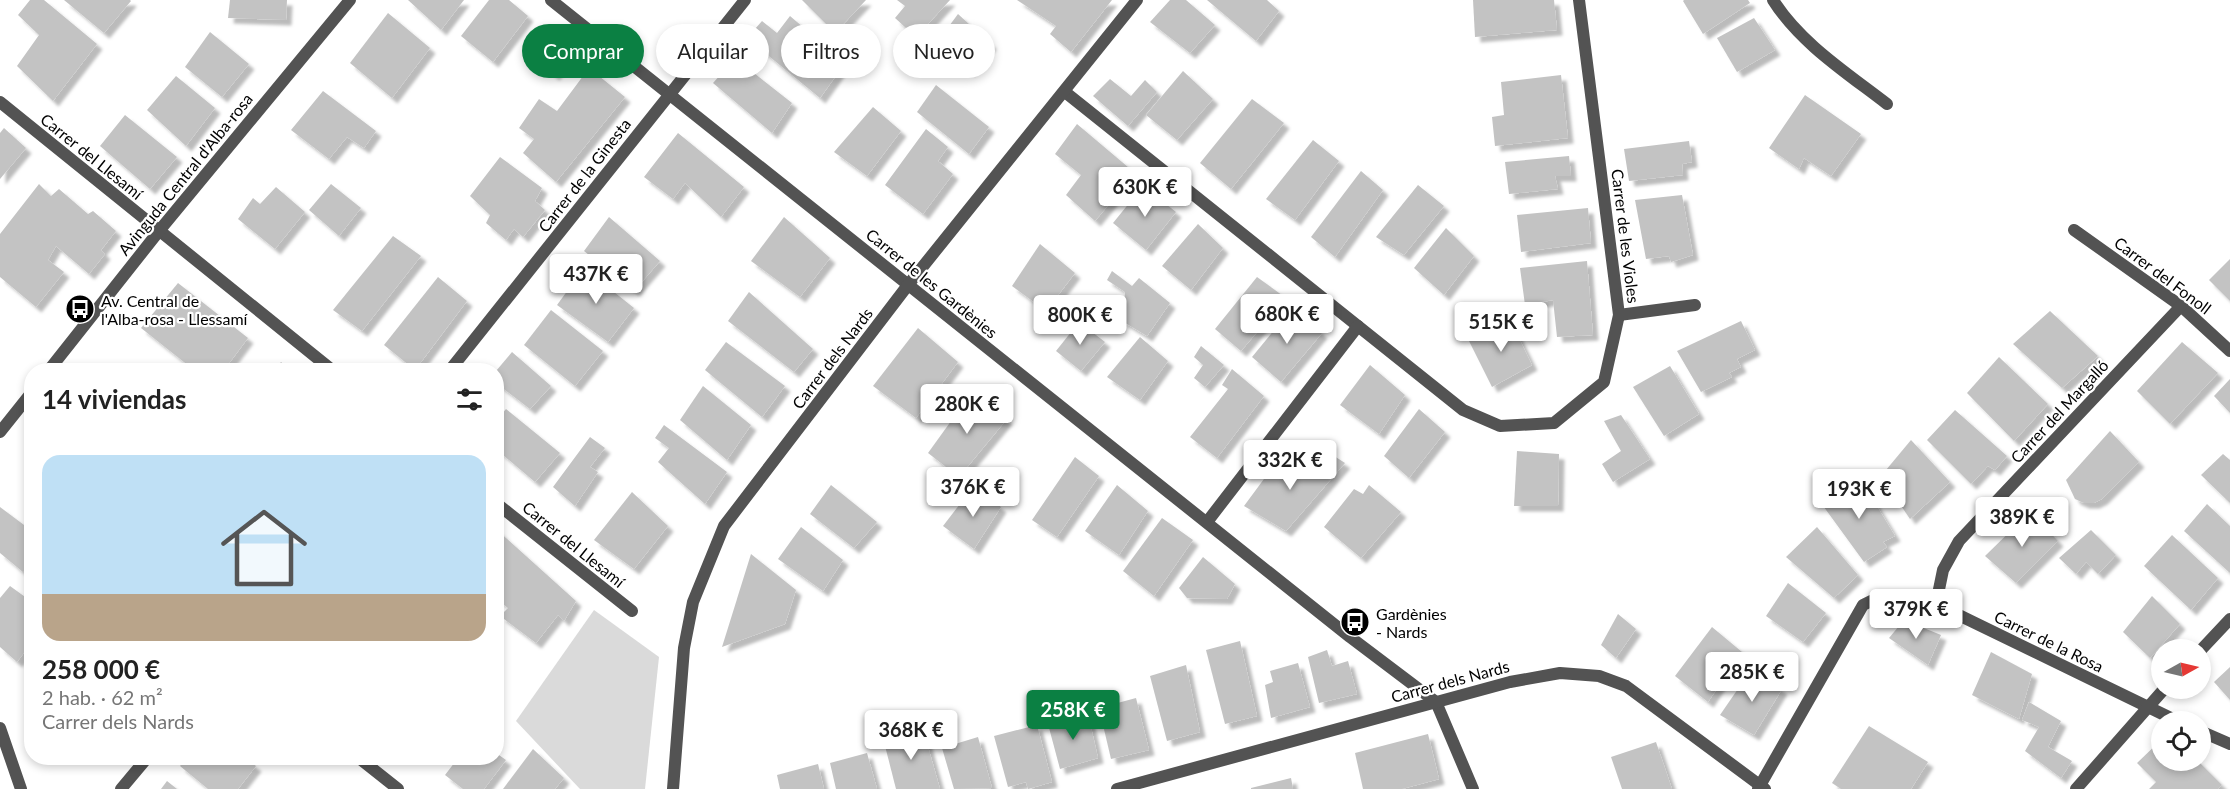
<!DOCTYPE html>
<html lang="es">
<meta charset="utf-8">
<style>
body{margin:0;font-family:Lato,sans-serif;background:#f2f2f2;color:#222;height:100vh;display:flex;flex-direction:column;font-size:22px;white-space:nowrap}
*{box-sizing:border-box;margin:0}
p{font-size:20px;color:#767676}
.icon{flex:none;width:33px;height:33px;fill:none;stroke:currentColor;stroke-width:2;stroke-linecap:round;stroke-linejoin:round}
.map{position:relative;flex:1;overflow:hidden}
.side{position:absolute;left:24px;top:363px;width:480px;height:402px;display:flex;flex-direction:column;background:#fff;border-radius:24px;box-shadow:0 3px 9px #0003}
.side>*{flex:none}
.top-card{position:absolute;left:522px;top:24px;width:570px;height:54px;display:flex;gap:12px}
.needle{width:39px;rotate:82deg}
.buttons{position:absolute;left:2151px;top:639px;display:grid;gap:12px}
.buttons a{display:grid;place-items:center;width:60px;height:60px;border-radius:50%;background:#fff;box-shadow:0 3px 9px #0003;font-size:30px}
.price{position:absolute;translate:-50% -51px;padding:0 14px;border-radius:6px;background:#fff;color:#222;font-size:20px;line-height:39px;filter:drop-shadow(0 2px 3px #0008)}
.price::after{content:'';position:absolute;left:50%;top:36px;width:18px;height:14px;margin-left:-9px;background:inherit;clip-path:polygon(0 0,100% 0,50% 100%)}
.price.selected{background:#0b8043;color:#fff}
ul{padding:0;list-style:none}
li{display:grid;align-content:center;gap:12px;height:318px;padding:0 18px}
li span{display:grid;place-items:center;height:186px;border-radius:18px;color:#555}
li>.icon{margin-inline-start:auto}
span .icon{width:108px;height:108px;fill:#fffc;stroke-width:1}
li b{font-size:26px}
h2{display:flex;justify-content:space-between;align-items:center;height:72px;padding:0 18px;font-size:26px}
.chip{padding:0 21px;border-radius:27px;background:#fff;box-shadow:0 3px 9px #0003;font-size:21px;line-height:54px}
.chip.selected{background:#0b8043;color:#fff}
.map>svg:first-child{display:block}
</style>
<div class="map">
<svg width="2230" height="789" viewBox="0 0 2230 789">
<defs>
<filter id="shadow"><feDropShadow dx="5.5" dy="5.5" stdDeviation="1.5" flood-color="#0004"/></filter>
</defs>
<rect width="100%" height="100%" fill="#fff"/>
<polygon fill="#dadada" points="594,610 659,657 645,789 580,789 516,721"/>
<g fill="#c3c3c3" filter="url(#shadow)">
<polygon points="30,0 44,0 97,44 53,101 17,66 39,35 18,15"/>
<polygon points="64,0 130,0 131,1 104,33"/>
<polygon points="230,0 287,0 286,20 228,18"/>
<polygon points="408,0 464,0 441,30"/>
<polygon points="489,0 509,0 528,16 493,62 461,36"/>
<polygon points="802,0 866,0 835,33"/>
<polygon points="897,0 950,0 916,37 895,18 905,6"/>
<polygon points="1017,0 1112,0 1071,52 1050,34 1056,26"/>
<polygon points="1170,0 1186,0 1215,25 1190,53 1150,22"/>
<polygon points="1207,0 1267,0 1279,11 1256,41"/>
<polygon points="1473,0 1554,0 1557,30 1475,37"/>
<polygon points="1684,0 1748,0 1750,3 1703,34 1683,1"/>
<polygon points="388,13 430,48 392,98 350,63"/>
<polygon points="958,14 991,44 969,71 935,45"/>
<polygon points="790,16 845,63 820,98 747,38 762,21 777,33"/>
<polygon points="1754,18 1775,50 1737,72 1717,38"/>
<polygon points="541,26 572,52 554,75 523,48"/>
<polygon points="210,32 249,64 222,97 185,67"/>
<polygon points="740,62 792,103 772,133 713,83 722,73 730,78"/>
<polygon points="589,68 625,97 556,182 523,153 534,139 519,128 539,99 557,111"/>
<polygon points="1183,71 1213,99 1177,140 1146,115"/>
<polygon points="1561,75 1568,138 1495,146 1492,117 1504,115 1501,82"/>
<polygon points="176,76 215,108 186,146 147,110"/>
<polygon points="1110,79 1131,96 1145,80 1157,92 1128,126 1093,96"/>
<polygon points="936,85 989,127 969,154 917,112"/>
<polygon points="323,91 376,131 364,148 347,137 329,159 291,130"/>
<polygon points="1805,95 1861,134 1831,176 1804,158 1799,169 1769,148"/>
<polygon points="1252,99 1284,123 1231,189 1200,163"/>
<polygon points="873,107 901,131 867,176 834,152"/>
<polygon points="125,115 177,157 150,189 100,146"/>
<polygon points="1077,124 1135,173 1095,221 1066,195 1081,175 1055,154"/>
<polygon points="4,128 26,148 0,179 0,133"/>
<polygon points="926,129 948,147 938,161 953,174 923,214 885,185"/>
<polygon points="678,133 744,187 721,217 685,183 673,199 644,177"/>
<polygon points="1313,140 1339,161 1295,220 1266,199"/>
<polygon points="1689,141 1692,162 1682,164 1683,175 1629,181 1624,149"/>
<polygon points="1569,156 1571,176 1555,176 1558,189 1509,194 1505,162"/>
<polygon points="500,157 542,188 535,201 545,210 523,237 514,229 506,240 486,223 490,215 470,196"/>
<polygon points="1361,171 1383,190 1335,257 1311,237"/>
<polygon points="39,184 51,196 59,189 88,214 93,211 116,231 101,250 105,254 89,274 56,246 48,260 64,272 36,307 0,277 0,234"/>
<polygon points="331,184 361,208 339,236 309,210"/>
<polygon points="1418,185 1444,206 1404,255 1376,237"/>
<polygon points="1143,186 1176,212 1146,250 1113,223"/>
<polygon points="276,187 305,212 275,249 238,219 253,198 260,204"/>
<polygon points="1682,195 1693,255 1671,262 1669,256 1646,259 1635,200"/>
<polygon points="1588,208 1591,243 1521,252 1517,215"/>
<polygon points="609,217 660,261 634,291 584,251"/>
<polygon points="784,217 830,258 800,297 751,261"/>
<polygon points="1198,224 1223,248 1191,290 1162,266"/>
<polygon points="1446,228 1474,256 1444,295 1414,268"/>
<polygon points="393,236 421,256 362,331 333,310"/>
<polygon points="1040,244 1075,273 1046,311 1012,286"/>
<polygon points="2230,259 2230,301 2209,280"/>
<polygon points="1587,261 1593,335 1557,337 1553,300 1525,305 1520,268"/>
<polygon points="584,268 634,308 608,342 557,305"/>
<polygon points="1112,271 1132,286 1139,278 1170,303 1147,336 1122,321 1125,292 1107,280"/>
<polygon points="438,277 467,301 415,370 384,345"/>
<polygon points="1257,277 1286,298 1241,351 1215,329"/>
<polygon points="178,283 248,338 224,370 194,370 141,328"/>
<polygon points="749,292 813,349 794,372 728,321"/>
<polygon points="1293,307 1322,333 1281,382 1252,357"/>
<polygon points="551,310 603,351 575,386 524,345"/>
<polygon points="2050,311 2098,356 2062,388 2013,344"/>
<polygon points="1509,318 1532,365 1492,387 1469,341"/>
<polygon points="1741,321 1755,350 1737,359 1741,367 1729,373 1732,377 1701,392 1677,351"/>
<polygon points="1079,322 1105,342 1081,371 1056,351"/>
<polygon points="918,328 958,362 916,418 873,386"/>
<polygon points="1140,337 1168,361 1140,400 1107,377"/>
<polygon points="726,342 785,386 762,417 705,370"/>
<polygon points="2182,342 2218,373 2170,424 2137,391"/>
<polygon points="1201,346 1224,365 1205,387 1194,378 1203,365 1194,357"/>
<polygon points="512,352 551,386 530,409 496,383 496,371"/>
<polygon points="1999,357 2048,404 2014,441 1967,393"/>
<polygon points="281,362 290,370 275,370"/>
<polygon points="1370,365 1405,395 1379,434 1340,405"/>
<polygon points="1670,366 1699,414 1664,436 1633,387"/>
<polygon points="1232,369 1264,396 1217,458 1190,437 1228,389 1222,385"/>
<polygon points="2230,379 2230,413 2214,396"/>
<polygon points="703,386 751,425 727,460 680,420"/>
<polygon points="972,392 1007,419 959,477 928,453"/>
<polygon points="506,409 560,453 535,482 496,449 496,421"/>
<polygon points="1419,409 1445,432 1409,478 1384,456"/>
<polygon points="1955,410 2007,456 1995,470 1988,466 1971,484 1927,440"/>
<polygon points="1621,415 1650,459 1613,482 1602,464 1621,451 1604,421"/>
<polygon points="664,425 727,472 705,504 658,462 669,448 655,438"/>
<polygon points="2110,431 2139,462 2102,499 2094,503 2084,503 2075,499 2066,480"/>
<polygon points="590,437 605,448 590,467 598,472 575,506 553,487"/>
<polygon points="1911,440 1950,482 1910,519 1881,476"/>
<polygon points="1517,451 1559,454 1558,506 1514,506"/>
<polygon points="1331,454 1345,463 1286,531 1244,506 1281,456 1309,478"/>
<polygon points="2223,454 2230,460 2230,503 2201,475"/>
<polygon points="1075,457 1099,476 1057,537 1032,520"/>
<polygon points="1860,478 1895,536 1883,542 1887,547 1864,562 1821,503"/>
<polygon points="831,485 877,522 854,548 810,514"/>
<polygon points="1117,485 1148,511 1119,555 1085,531"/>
<polygon points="1369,485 1401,512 1361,558 1324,527 1354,489 1363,494"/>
<polygon points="973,487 1001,507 974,549 943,526"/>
<polygon points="632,492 668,526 634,569 594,540"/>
<polygon points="2207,504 2230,526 2230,573 2184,531"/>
<polygon points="0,507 32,531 32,565 23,572 0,553"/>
<polygon points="2030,512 2058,541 2016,583 1985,556"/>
<polygon points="1162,518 1193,540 1154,596 1123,571"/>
<polygon points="801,527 843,560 823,591 778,559"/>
<polygon points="1817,527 1858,575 1834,598 1786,557"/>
<polygon points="496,529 576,601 564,621 558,615 536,643 500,616 508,608 496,598"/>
<polygon points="2091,530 2116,555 2098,574 2086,562 2076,574 2059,558"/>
<polygon points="2172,535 2218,578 2191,610 2144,566"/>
<polygon points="751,554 796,590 785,624 722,647"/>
<polygon points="1203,557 1235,584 1227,599 1187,598 1179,588"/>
<polygon points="1788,583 1826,613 1803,642 1766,616"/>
<polygon points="10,586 32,602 32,642 17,662 0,647 0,598"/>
<polygon points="2152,596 2180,624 2150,658 2123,632"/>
<polygon points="1618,614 1636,629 1616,658 1601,645"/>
<polygon points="1904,620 1941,635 1928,665 1889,638"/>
<polygon points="1712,627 1742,652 1708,702 1675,676"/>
<polygon points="1240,641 1257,716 1225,724 1206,650"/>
<polygon points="1327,650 1332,666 1348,661 1357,694 1319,703 1308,657"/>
<polygon points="1991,652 2032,674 2019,719 1972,695"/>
<polygon points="1298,663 1310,707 1271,718 1265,685 1273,682 1270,671"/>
<polygon points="1186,665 1200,732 1167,741 1150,676"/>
<polygon points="2230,667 2230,700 2214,682"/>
<polygon points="1751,670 1782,689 1754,735 1720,715"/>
<polygon points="1136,698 1149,750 1111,759 1099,708"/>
<polygon points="2029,702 2061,721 2048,747 2072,761 2061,778 2025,751 2039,727 2022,720"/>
<polygon points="1088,714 1098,758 1060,769 1048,724"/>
<polygon points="1037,725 1052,782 1028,789 1026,782 1008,787 994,736"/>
<polygon points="1869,726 1928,762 1911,789 1841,789 1832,783"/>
<polygon points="923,729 940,789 896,789 883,738"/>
<polygon points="1428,734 1439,779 1402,789 1363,789 1355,753"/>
<polygon points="978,737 992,788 954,789 942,748"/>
<polygon points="2162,739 2162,760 2181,760 2184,764 2187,760 2197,760 2222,785 2218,789 2149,789 2156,782 2137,763"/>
<polygon points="1656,742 1672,789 1622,789 1611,757"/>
<polygon points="533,749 564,778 555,789 503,789"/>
<polygon points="496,753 506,760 484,789 463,789 445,775 458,758 496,758"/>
<polygon points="867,753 877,789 836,789 830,763"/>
<polygon points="186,758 245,758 256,766 238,789 208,789 180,766"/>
<polygon points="818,764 824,789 780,789 777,775"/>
<polygon points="1291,778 1293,789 1251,789 1251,788"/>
<polygon points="167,781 177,789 161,789"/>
</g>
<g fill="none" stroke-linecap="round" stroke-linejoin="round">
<g stroke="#535353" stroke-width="12">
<polyline points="551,0 1350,637 1436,702"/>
<path d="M 1773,0 C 1800,43 1847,73 1887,104"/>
<polyline points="1065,92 1463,410 1500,426 1554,423 1604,382 1619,315 1579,0"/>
<polyline points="0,102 332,370"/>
<polyline points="2074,230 2181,306 2230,351"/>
<polyline points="1619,315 1695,305"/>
<polyline points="49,370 159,231 350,0"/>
<polyline points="450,370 745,0"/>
<polyline points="0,432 32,392"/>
<polyline points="496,503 632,611"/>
<polyline points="1207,522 1358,326"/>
<polyline points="1936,604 1943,570 1959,541 2181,306"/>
<polyline points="2200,651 2230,619"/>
<polyline points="1436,702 1473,789"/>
<polyline points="0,728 21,789"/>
<polyline points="2200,731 2230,744"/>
<polyline points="359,758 398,789"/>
<polyline points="121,789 147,758"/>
<polyline points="673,789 684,648 693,602 724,526 908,285 1137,0"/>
<polyline points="1117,789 1510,682 1560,673 1599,676 1626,686 1765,789"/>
<path d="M 1758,789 L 1863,605 C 1894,588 1904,596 1936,604 L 2179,722"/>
<polyline points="2076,789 2165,688"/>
</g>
</g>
<defs>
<g id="bus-disc" transform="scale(1.5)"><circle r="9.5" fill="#000" stroke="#fff"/><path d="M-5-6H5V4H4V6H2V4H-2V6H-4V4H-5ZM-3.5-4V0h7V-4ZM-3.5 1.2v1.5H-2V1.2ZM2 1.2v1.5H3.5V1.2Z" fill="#fff"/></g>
</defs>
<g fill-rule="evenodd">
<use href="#bus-disc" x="80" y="309"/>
<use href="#bus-disc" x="1355" y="622"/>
</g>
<g text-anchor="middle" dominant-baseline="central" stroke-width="4.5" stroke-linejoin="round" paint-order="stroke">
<g font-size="16" fill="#000" stroke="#fff">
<text transform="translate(92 156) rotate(39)">Carrer del Llesamí</text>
<text transform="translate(185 174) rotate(-51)">Avinguda Central d'Alba-rosa</text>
<text transform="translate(584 175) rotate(-52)">Carrer de la Ginesta</text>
<text transform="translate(1626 236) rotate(83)">Carrer de les Violes</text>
<text transform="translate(2163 275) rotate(37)">Carrer del Fonoll</text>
<text transform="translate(932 283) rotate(39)">Carrer de les Gardènies</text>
<text transform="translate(832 358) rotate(-53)">Carrer dels Nards</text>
<text transform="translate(2059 411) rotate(-47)">Carrer del Margalló</text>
<text transform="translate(574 544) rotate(39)">Carrer del Llesamí</text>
<text transform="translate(2049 641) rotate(26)">Carrer de la Rosa</text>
<text transform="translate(1450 681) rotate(-15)">Carrer dels Nards</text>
</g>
<g font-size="16" fill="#000" stroke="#fff" text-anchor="start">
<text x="101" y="300">Av. Central de<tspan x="101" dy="18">l'Alba-rosa - Llessamí</tspan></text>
<text x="1376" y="613">Gardènies<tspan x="1376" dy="18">- Nards</tspan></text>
</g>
</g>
</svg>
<div class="buttons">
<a><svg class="needle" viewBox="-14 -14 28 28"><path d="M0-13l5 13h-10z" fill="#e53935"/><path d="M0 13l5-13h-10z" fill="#767676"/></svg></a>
<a><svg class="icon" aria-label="locate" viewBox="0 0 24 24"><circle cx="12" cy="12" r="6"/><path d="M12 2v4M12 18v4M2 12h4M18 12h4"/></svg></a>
</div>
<b class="price" style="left:1145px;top:218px">630K €</b>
<b class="price" style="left:596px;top:305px">437K €</b>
<b class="price" style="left:1287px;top:345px">680K €</b>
<b class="price" style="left:1080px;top:346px">800K €</b>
<b class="price" style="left:1501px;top:353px">515K €</b>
<b class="price" style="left:967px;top:435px">280K €</b>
<b class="price" style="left:1290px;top:491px">332K €</b>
<b class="price" style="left:973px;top:518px">376K €</b>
<b class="price" style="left:1859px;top:520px">193K €</b>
<b class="price" style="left:2022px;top:548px">389K €</b>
<b class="price" style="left:1916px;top:640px">379K €</b>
<b class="price" style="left:1752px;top:703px">285K €</b>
<b class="price selected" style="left:1073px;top:741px">258K €</b>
<b class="price" style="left:911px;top:761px">368K €</b>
<div class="top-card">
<a class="chip selected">Comprar</a>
<a class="chip">Alquilar</a>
<a class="chip">Filtros</a>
<a class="chip">Nuevo</a>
</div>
<section class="side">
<h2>14 viviendas<svg class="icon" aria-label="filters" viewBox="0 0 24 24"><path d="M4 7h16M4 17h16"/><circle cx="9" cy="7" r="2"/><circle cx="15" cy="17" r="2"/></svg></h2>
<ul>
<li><span style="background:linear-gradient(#bfe0f5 75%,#b9a48a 0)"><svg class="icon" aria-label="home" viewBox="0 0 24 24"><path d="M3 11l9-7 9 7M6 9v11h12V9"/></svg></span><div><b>258 000 €</b><p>2 hab. · 62 m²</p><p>Carrer dels Nards</p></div></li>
</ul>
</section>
</div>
